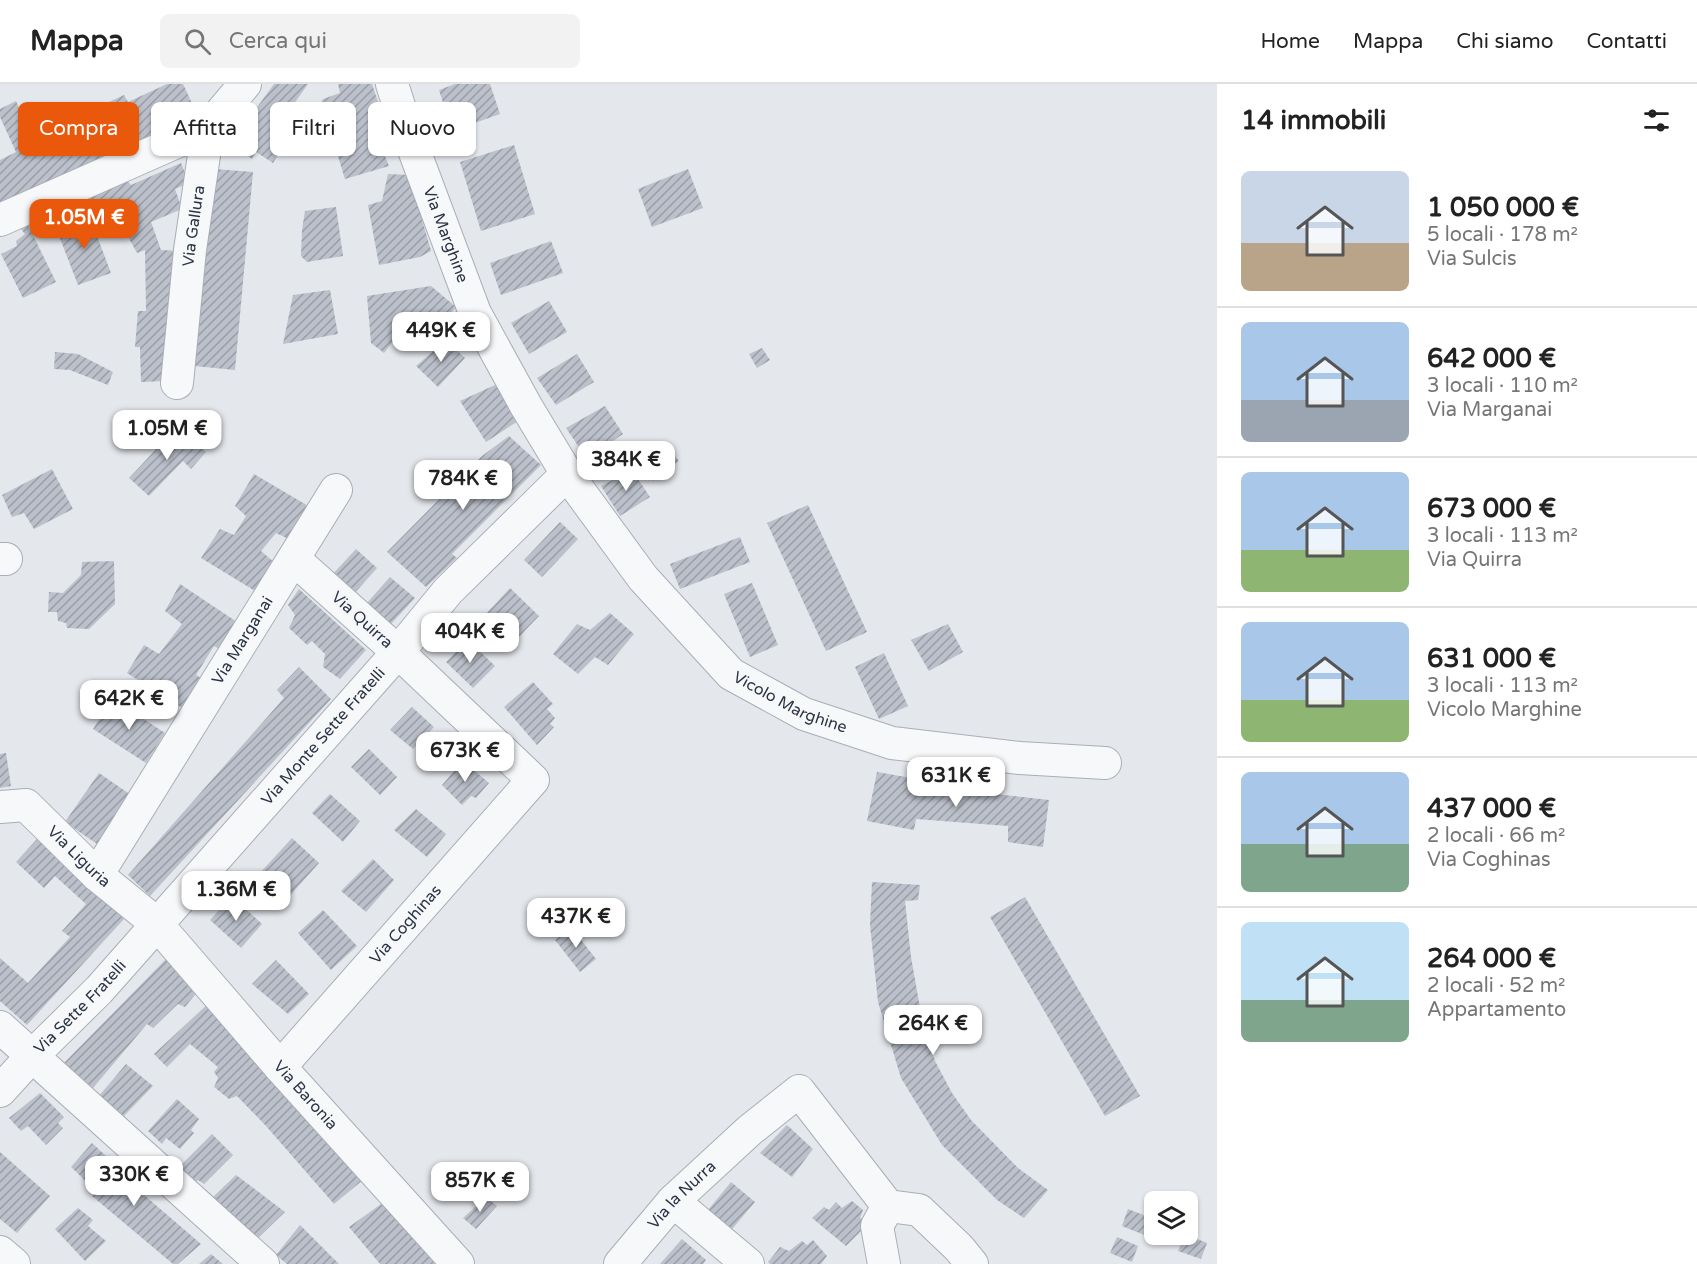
<!DOCTYPE html>
<html lang="it">
<meta charset="utf-8">
<style>
body{margin:0;font-family:"Varela Round",sans-serif;background:#f2f2f2;color:#222;height:100vh;display:flex;flex-direction:column;font-size:22px;white-space:nowrap}
*{box-sizing:border-box;margin:0}
p{font-size:20px;color:#767676}
.icon{flex:none;width:33px;height:33px;fill:none;stroke:currentColor;stroke-width:2;stroke-linecap:round;stroke-linejoin:round}
.map{position:relative;flex:1;overflow:hidden}
.details{display:flex;flex-direction:column;background:#fff;width:480px}
.details>*{flex:none}
.banner{position:absolute;left:18px;top:18px;width:570px;height:54px;display:flex;gap:12px}
.controls{position:absolute;left:1144px;top:1107px;display:grid;gap:12px}
.controls a{display:grid;place-items:center;width:54px;height:54px;border-radius:9px;background:#fff;box-shadow:0 2px 4px #0004;font-size:30px}
.price{position:absolute;translate:-50% -51px;padding:0 14px;border-radius:12px;background:#fff;color:#222;font-size:20px;line-height:39px;filter:drop-shadow(0 2px 3px #0008)}
.price::after{content:'';position:absolute;left:50%;top:36px;width:18px;height:14px;margin-left:-9px;background:inherit;clip-path:polygon(0 0,100% 0,50% 100%)}
.price.selected{background:#ea580c;color:#fff}
ul{padding:0;list-style:none}
li{display:flex;align-items:center;gap:18px;height:150px;padding:0 24px}
li+li{border-top:2px solid #e0e0e0}
li span{display:grid;place-items:center;flex:none;width:168px;height:120px;border-radius:9px;color:#555}
li>.icon{margin-inline-start:auto}
span .icon{width:72px;height:72px;fill:#fffc;stroke-width:1}
li b{font-size:26px}
h2{display:flex;justify-content:space-between;align-items:center;height:72px;padding:0 24px;font-size:26px}
.pill{padding:0 21px;border-radius:9px;background:#fff;box-shadow:0 2px 4px #0004;font-size:21px;line-height:54px}
.pill.selected{background:#ea580c;color:#fff}
header{display:flex;align-items:center;gap:36px;box-sizing:border-box;height:84px;padding:0 30px;background:#fff;border-bottom:2px solid #e0e0e0}
header strong{font-size:28px}
nav{display:flex;gap:33px;margin-inline-start:auto;font-size:21px}
.search{width:420px;height:54px;background:#f2f2f2;display:flex;align-items:center;gap:15px;box-sizing:border-box;padding:0 21px;border-radius:9px;color:#767676;font-size:22px}
main{display:flex;flex:1;min-height:0}
.map>svg:first-child{display:block}
</style>
<header>
<strong>Mappa</strong>
<div class="search"><svg class="icon" aria-label="search" viewBox="0 0 24 24"><circle cx="10" cy="10" r="6"/><path d="M15 15l6 6"/></svg>Cerca qui</div>
<nav><a>Home</a><a>Mappa</a><a>Chi siamo</a><a>Contatti</a></nav>
</header>
<main>
<div class="map">
<svg width="1217" height="1180" viewBox="0 0 1217 1180">
<defs>
<pattern id="building-hatch" width="6" height="6" patternUnits="userSpaceOnUse" patternTransform="scale(1.5)"><rect width="6" height="6" fill="#bbc0ca"/><path d="M-1 1l2-2M0 6l6-6M5 7l2-2" fill="none" stroke="#989da6"/></pattern>
</defs>
<rect width="100%" height="100%" fill="#e4e7ec"/>
<g fill="url(#building-hatch)">
<polygon points="167,0 183,0 197,30 0,122 0,76 16,68 0,33 0,25 16,17 32,54 124,11 128,18"/>
<polygon points="274,0 308,0 281,38 293,47 273,79 256,68 252,75 231,59"/>
<polygon points="338,0 372,0 380,24 371,38 389,82 345,95 330,47 320,50 314,30 323,15 340,9"/>
<polygon points="455,0 490,0 500,30 452,47 439,6"/>
<polygon points="514,61 535,130 481,147 460,78"/>
<polygon points="181,79 189,99 175,105 182,125 151,138 161,166 184,167 165,297 141,298 140,263 135,263 138,227 146,227 145,166 137,169 123,144 117,145 110,129 97,133 90,114 127,96 131,101"/>
<polygon points="214,85 253,88 235,286 195,282"/>
<polygon points="688,85 703,124 652,143 638,105"/>
<polygon points="388,90 409,91 431,167 420,173 379,181 368,121 382,117"/>
<polygon points="336,123 343,172 307,178 301,172 302,146 305,127"/>
<polygon points="89,131 111,189 78,201 56,144"/>
<polygon points="28,141 56,198 23,214 1,170 17,162 16,157 25,150 21,145"/>
<polygon points="551,157 563,189 501,211 490,179"/>
<polygon points="431,202 456,223 433,249 418,242 406,241 384,269 371,259 367,212"/>
<polygon points="330,206 338,250 283,260 293,211"/>
<polygon points="549,217 567,248 529,270 511,239"/>
<polygon points="446,256 465,274 438,303 416,282"/>
<polygon points="762,264 770,276 757,284 749,270"/>
<polygon points="55,268 78,270 113,288 108,301 70,286 54,285"/>
<polygon points="577,270 594,298 556,321 537,294"/>
<polygon points="495,301 518,337 486,358 460,317"/>
<polygon points="605,322 623,350 587,375 566,344"/>
<polygon points="178,342 206,368 191,385 183,377 149,412 129,394"/>
<polygon points="509,352 541,381 452,470 457,474 426,503 387,468 482,372"/>
<polygon points="668,364 679,377 653,397 647,382"/>
<polygon points="52,385 73,425 34,445 24,429 12,433 2,411"/>
<polygon points="632,386 650,413 620,432 601,402"/>
<polygon points="254,390 310,423 291,456 276,449 261,467 275,479 257,508 201,474 220,445 234,451 246,432 235,422"/>
<polygon points="808,421 867,548 826,567 767,439"/>
<polygon points="560,438 578,455 542,493 524,476"/>
<polygon points="740,453 750,478 680,505 670,480"/>
<polygon points="356,465 377,484 354,510 332,491"/>
<polygon points="114,477 115,520 89,545 67,544 66,539 58,537 57,528 48,528 49,508 63,509 81,491 82,478"/>
<polygon points="390,493 415,514 391,540 367,519"/>
<polygon points="752,499 778,561 750,573 724,510"/>
<polygon points="180,500 240,540 223,567 214,562 196,591 203,595 184,625 127,589 144,561 159,570 182,540 165,527"/>
<polygon points="510,504 539,532 512,560 484,532"/>
<polygon points="299,505 366,566 340,595 323,583 325,570 312,557 307,561 289,544 295,531 288,521"/>
<polygon points="610,529 634,550 608,581 595,573 578,590 553,570 577,540 590,546"/>
<polygon points="948,540 963,568 929,587 911,556"/>
<polygon points="468,556 495,582 473,604 446,578"/>
<polygon points="884,569 908,622 879,635 855,583"/>
<polygon points="299,583 331,615 150,812 128,791 284,614 277,606"/>
<polygon points="533,598 553,620 547,625 555,634 550,640 554,643 537,661 504,623"/>
<polygon points="112,614 165,649 146,679 93,645"/>
<polygon points="412,623 434,643 413,665 390,646"/>
<polygon points="369,665 397,693 380,711 351,683"/>
<polygon points="6,669 11,702 0,704 0,670"/>
<polygon points="463,677 489,699 476,714 471,712 462,721 442,701"/>
<polygon points="877,688 923,696 923,702 1049,716 1043,763 1008,758 1008,742 916,735 914,746 867,737"/>
<polygon points="99,689 131,711 97,760 65,738"/>
<polygon points="330,710 360,737 343,758 312,729"/>
<polygon points="416,725 446,750 427,773 394,746"/>
<polygon points="292,754 319,779 287,815 259,790"/>
<polygon points="37,755 124,835 27,941 0,917 0,874 28,899 70,853 62,847 86,820 55,792 44,804 16,778"/>
<polygon points="373,775 394,796 366,828 341,807"/>
<polygon points="872,798 920,801 918,816 905,817 911,873 922,935 935,977 952,1009 971,1036 1018,1084 1048,1106 1024,1134 997,1116 942,1061 901,994 878,918 870,841"/>
<polygon points="232,812 262,840 241,864 210,836"/>
<polygon points="1025,813 1140,1012 1105,1032 990,833"/>
<polygon points="323,826 357,862 331,886 298,849"/>
<polygon points="571,843 596,875 580,888 555,856"/>
<polygon points="166,875 198,907 185,923 178,920 153,944 147,940 93,1004 64,979"/>
<polygon points="276,876 309,910 288,930 252,900"/>
<polygon points="211,917 363,1096 334,1120 266,1042 237,1012 229,1015 214,1003 218,994 214,988 218,983 190,960 167,983 154,970"/>
<polygon points="126,980 153,1002 124,1032 99,1012"/>
<polygon points="40,1009 64,1033 58,1039 63,1044 46,1061 28,1042 21,1047 9,1034"/>
<polygon points="177,1015 199,1035 191,1046 194,1049 180,1065 166,1054 162,1060 148,1047"/>
<polygon points="787,1041 813,1065 792,1093 760,1069"/>
<polygon points="212,1050 233,1071 204,1100 198,1096 192,1101 176,1086"/>
<polygon points="92,1059 118,1083 115,1086 201,1160 178,1180 173,1180 92,1112 96,1107 71,1083"/>
<polygon points="0,1068 50,1112 17,1149 0,1135"/>
<polygon points="236,1091 285,1128 258,1154 213,1113"/>
<polygon points="731,1098 755,1118 727,1151 704,1131"/>
<polygon points="486,1113 497,1122 476,1145 463,1134"/>
<polygon points="852,1117 863,1126 860,1134 872,1136 846,1162 812,1134 824,1123 829,1126 836,1118 842,1124"/>
<polygon points="384,1118 435,1180 380,1180 349,1143"/>
<polygon points="78,1124 93,1136 88,1142 106,1157 85,1177 55,1145"/>
<polygon points="1128,1125 1154,1135 1147,1152 1122,1142"/>
<polygon points="300,1141 339,1180 287,1180 276,1171"/>
<polygon points="1185,1150 1207,1159 1201,1175 1178,1167"/>
<polygon points="1117,1153 1138,1162 1132,1178 1110,1169"/>
<polygon points="682,1155 706,1176 703,1180 660,1180"/>
<polygon points="813,1156 827,1172 821,1180 770,1180 768,1178 780,1163 789,1167 802,1157 807,1161"/>
<polygon points="211,1170 223,1180 199,1180"/>
</g>
<g fill="none" stroke-linecap="round" stroke-linejoin="round">
<g stroke="#a9aeb7" stroke-width="34">
<g id="minor">
<path id="s1" d="M 392,0 L 408,50 L 475,229 L 526,322 L 567,390 L 643,494 L 731,590 L 804,630 L 892,659 L 1020,674 L 1105,679"/>
<polyline points="0,136 208,44"/>
<path id="s2" d="M 177,299 L 190,166 L 208,44 L 245,0"/>
<polyline points="0,475 6,475"/>
<path id="s3" d="M 0,723 L 26,721 L 97,791 L 156,839 L 280,983 L 458,1180"/>
<path id="s4" d="M 97,791 L 336,406"/>
<polyline points="0,943 263,1180"/>
<path id="s5" d="M 280,983 L 533,696 L 398,568 L 295,476"/>
<path id="s6" d="M 0,1007 L 32,972 L 99,906 L 398,568 L 448,507 L 567,390"/>
<polyline points="673,1117 748,1180"/>
<polyline points="0,1168 14,1180"/>
<path id="s7" d="M 620,1180 L 673,1117 L 750,1046 L 799,1007 L 888,1122"/>
<polyline points="884,1180 877,1142 888,1122 919,1126 959,1164 972,1180"/>
</g>
</g>
<use href="#minor" stroke="#f7f8fa" stroke-width="32"/>
</g>
<g text-anchor="middle" dominant-baseline="central" stroke-width="5" stroke-linejoin="round" paint-order="stroke">
<g font-size="16" fill="#2b3445" stroke="#f4f6f9">
<text stroke="none"><textPath href="#s2" startOffset="158">Via Gallura</textPath></text>
<text stroke="none"><textPath href="#s1" startOffset="160">Via Marghine</textPath></text>
<text transform="translate(362 536) rotate(42)">Via Quirra</text>
<text stroke="none"><textPath href="#s4" startOffset="276">Via Marganai</textPath></text>
<text stroke="none"><textPath href="#s1" startOffset="754">Vicolo Marghine</textPath></text>
<text stroke="none"><textPath href="#s6" startOffset="480">Via Monte Sette Fratelli</textPath></text>
<text stroke="none"><textPath href="#s3" startOffset="100">Via Liguria</textPath></text>
<text stroke="none"><textPath href="#s5" startOffset="190">Via Coghinas</textPath></text>
<text stroke="none"><textPath href="#s6" startOffset="116">Via Sette Fratelli</textPath></text>
<text stroke="none"><textPath href="#s3" startOffset="430">Via Baronia</textPath></text>
<text stroke="none"><textPath href="#s7" startOffset="93">Via la Nurra</textPath></text>
</g>
</g>
</svg>
<div class="controls">
<a><svg class="icon" aria-label="layers" viewBox="0 0 24 24"><path d="M12 4l9 5-9 5-9-5zM3 14l9 5 9-5"/></svg></a>
</div>
<b class="price selected" style="left:84px;top:166px">1.05M €</b>
<b class="price" style="left:441px;top:279px">449K €</b>
<b class="price" style="left:167px;top:377px">1.05M €</b>
<b class="price" style="left:626px;top:408px">384K €</b>
<b class="price" style="left:463px;top:427px">784K €</b>
<b class="price" style="left:470px;top:580px">404K €</b>
<b class="price" style="left:129px;top:647px">642K €</b>
<b class="price" style="left:465px;top:699px">673K €</b>
<b class="price" style="left:956px;top:724px">631K €</b>
<b class="price" style="left:236px;top:838px">1.36M €</b>
<b class="price" style="left:576px;top:865px">437K €</b>
<b class="price" style="left:933px;top:972px">264K €</b>
<b class="price" style="left:134px;top:1123px">330K €</b>
<b class="price" style="left:480px;top:1129px">857K €</b>
<div class="banner">
<a class="pill selected">Compra</a>
<a class="pill">Affitta</a>
<a class="pill">Filtri</a>
<a class="pill">Nuovo</a>
</div>
</div>
<section class="details">
<h2>14 immobili<svg class="icon" aria-label="filters" viewBox="0 0 24 24"><path d="M4 7h16M4 17h16"/><circle cx="9" cy="7" r="2"/><circle cx="15" cy="17" r="2"/></svg></h2>
<ul>
<li><span style="background:linear-gradient(#c9d6e8 60%,#b9a48a 0)"><svg class="icon" aria-label="home" viewBox="0 0 24 24"><path d="M3 11l9-7 9 7M6 9v11h12V9"/></svg></span><div><b>1 050 000 €</b><p>5 locali · 178 m²</p><p>Via Sulcis</p></div></li>
<li><span style="background:linear-gradient(#a9c7e8 65%,#9aa5b1 0)"><svg class="icon" aria-label="home" viewBox="0 0 24 24"><path d="M3 11l9-7 9 7M6 9v11h12V9"/></svg></span><div><b>642 000 €</b><p>3 locali · 110 m²</p><p>Via Marganai</p></div></li>
<li><span style="background:linear-gradient(#a9c7e8 65%,#8fb573 0)"><svg class="icon" aria-label="home" viewBox="0 0 24 24"><path d="M3 11l9-7 9 7M6 9v11h12V9"/></svg></span><div><b>673 000 €</b><p>3 locali · 113 m²</p><p>Via Quirra</p></div></li>
<li><span style="background:linear-gradient(#a9c7e8 65%,#8fb573 0)"><svg class="icon" aria-label="home" viewBox="0 0 24 24"><path d="M3 11l9-7 9 7M6 9v11h12V9"/></svg></span><div><b>631 000 €</b><p>3 locali · 113 m²</p><p>Vicolo Marghine</p></div></li>
<li><span style="background:linear-gradient(#a9c7e8 60%,#7fa58c 0)"><svg class="icon" aria-label="home" viewBox="0 0 24 24"><path d="M3 11l9-7 9 7M6 9v11h12V9"/></svg></span><div><b>437 000 €</b><p>2 locali · 66 m²</p><p>Via Coghinas</p></div></li>
<li><span style="background:linear-gradient(#bfe0f5 65%,#7fa58c 0)"><svg class="icon" aria-label="home" viewBox="0 0 24 24"><path d="M3 11l9-7 9 7M6 9v11h12V9"/></svg></span><div><b>264 000 €</b><p>2 locali · 52 m²</p><p>Appartamento</p></div></li>
</ul>
</section>
</main>
